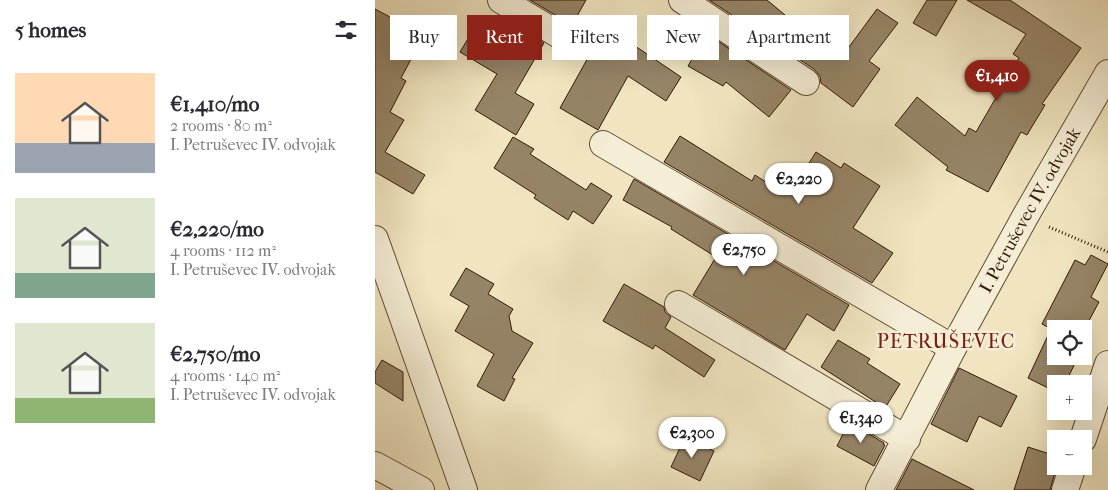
<!DOCTYPE html>
<meta charset="utf-8">
<style>
body{margin:0;font-family:"IM FELL French Canon",serif;background:#f2f2f3;color:#2b2b33;height:100vh;display:flex;flex-direction:column;font-size:19px;white-space:nowrap}
*{box-sizing:border-box;margin:0}
p{font-size:16px;color:#7c7c81}
.icon{flex:none;width:28px;height:28px;fill:none;stroke:currentColor;stroke-width:2;stroke-linecap:round;stroke-linejoin:round}
.map{position:relative;flex:1;overflow:hidden}
.side{display:flex;flex-direction:column;background:#fff;width:375px}
.side>*{flex:none}
.hud{position:absolute;left:15px;top:15px;width:475px;height:45px;display:flex;gap:10px}
.controls{position:absolute;left:672px;top:320px;display:grid;gap:10px}
.controls a{display:grid;place-items:center;width:45px;height:45px;border-radius:0px;background:#fff;box-shadow:0 5px 20px #0002;font-size:25px}
.price{position:absolute;translate:-50% -42px;padding:0 11px;border-radius:18px;background:#fff;color:#222;font-size:16px;line-height:32px;filter:drop-shadow(0 1px 2px #0008)}
.price::after{content:'';position:absolute;left:50%;top:30px;width:15px;height:11px;margin-left:-8px;background:inherit;clip-path:polygon(0 0,100% 0,50% 100%)}
.price.on{background:#8f2418;color:#fff}
ul{padding:0;list-style:none}
li{display:flex;align-items:center;gap:15px;height:125px;padding:0 15px}
li span{display:grid;place-items:center;flex:none;width:140px;height:100px;border-radius:0px;color:#555}
li>.icon{margin-inline-start:auto}
span .icon{width:60px;height:60px;fill:#fffc;stroke-width:1}
li b{font-size:21px}
h2{display:flex;justify-content:space-between;align-items:center;height:60px;padding:0 15px;font-size:21px}
.pill{padding:0 18px;border-radius:0px;background:#fff;box-shadow:0 5px 20px #0002;font-size:18px;line-height:45px}
.pill.on{background:#8f2418;color:#fff}
main{display:flex;flex:1;min-height:0}
.map>svg:first-child{display:block}
</style>
<main>
<section class="side">
<h2>5 homes<svg class="icon" aria-label="filters" viewBox="0 0 24 24"><path d="M4 7h16M4 17h16"/><circle cx="9" cy="7" r="2"/><circle cx="15" cy="17" r="2"/></svg></h2>
<ul>
<li><span style="background:linear-gradient(#ffd9b3 70%,#9aa5b1 0)"><svg class="icon" aria-label="home" viewBox="0 0 24 24"><path d="M3 11l9-7 9 7M6 9v11h12V9"/></svg></span><div><b>€1,410/mo</b><p>2 rooms · 80 m²</p><p>I. Petruševec IV. odvojak</p></div></li>
<li><span style="background:linear-gradient(#dfe7d0 75%,#7fa58c 0)"><svg class="icon" aria-label="home" viewBox="0 0 24 24"><path d="M3 11l9-7 9 7M6 9v11h12V9"/></svg></span><div><b>€2,220/mo</b><p>4 rooms · 112 m²</p><p>I. Petruševec IV. odvojak</p></div></li>
<li><span style="background:linear-gradient(#dfe7d0 75%,#8fb573 0)"><svg class="icon" aria-label="home" viewBox="0 0 24 24"><path d="M3 11l9-7 9 7M6 9v11h12V9"/></svg></span><div><b>€2,750/mo</b><p>4 rooms · 140 m²</p><p>I. Petruševec IV. odvojak</p></div></li>
</ul>
</section>
<div class="map">
<svg width="733" height="490" viewBox="0 0 733 490">
<rect width="100%" height="100%" fill="#f0e5c0"/>
<filter id="stains"><feTurbulence type="fractalNoise" baseFrequency=".004" numOctaves="4"/><feColorMatrix values="0 0 0 0 .2 0 0 0 0 .09 0 0 0 0 .02 0 0 0 .5 -.17"/></filter>
<radialGradient id="worn" r=".72"><stop offset=".6" stop-color="#630" stop-opacity="0"/><stop offset="1" stop-color="#630" stop-opacity=".3"/></radialGradient>
<g fill="#968467" stroke="#351a06">
<polygon points="155,0 211,0 197,25"/>
<polygon points="334,0 392,0 428,30 432,24 471,51 502,9 523,23 494,61 505,69 478,107 446,83 445,76 439,69"/>
<polygon points="552,0 582,0 561,36 538,23"/>
<polygon points="592,0 635,0 706,48 667,104 670,105 652,135 646,132 613,192 571,170 573,167 520,125 542,97 590,136 594,128 601,132 644,58 638,54 651,34"/>
<polygon points="0,9 49,35 26,78 31,81 15,112 29,120 10,152 50,175 38,194 0,172"/>
<polygon points="106,17 126,30 131,21 169,43 140,93 159,104 141,135 100,110 122,74 85,52"/>
<polygon points="229,29 263,48 306,77 291,101 253,76 223,130 185,108"/>
<polygon points="332,34 416,90 394,117 351,82 348,86 313,66"/>
<polygon points="305,136 377,181 380,175 397,186 401,180 417,190 441,152 466,168 469,163 505,186 478,228 518,253 497,283 289,162"/>
<polygon points="138,137 159,149 155,154 211,190 216,183 237,196 218,224 198,211 193,220 159,198 161,195 119,168"/>
<polygon points="259,179 474,305 459,331 432,314 410,350 318,295 341,257 296,229 297,227 248,200"/>
<polygon points="716,255 733,264 716,297 724,302 709,330 681,329 681,356 696,356 702,359 690,384 681,384 681,392 653,378 676,329 667,324 700,260 710,265"/>
<polygon points="91,268 119,284 113,294 138,309 134,316 137,331 158,343 137,378 140,379 129,401 102,386 119,354 80,331 94,306 75,295"/>
<polygon points="249,284 289,307 290,312 296,317 290,328 340,360 329,377 280,345 278,349 228,321"/>
<polygon points="463,340 495,359 492,363 525,384 510,408 446,367"/>
<polygon points="7,360 28,372 28,401 0,383 0,372"/>
<polygon points="584,368 642,396 626,427 604,416 592,442 556,424"/>
<polygon points="474,422 509,443 508,444 510,445 499,466 462,446"/>
<polygon points="310,437 339,451 325,481 296,467"/>
<polygon points="653,447 681,456 681,469 675,490 639,490"/>
<polygon points="537,459 599,490 521,490"/>
</g>
<g fill="none" stroke-linecap="round" stroke-linejoin="round">
<g stroke="#644d34" stroke-width="28">
<g id="minor">
<polyline points="126,0 196,42"/>
<polyline points="307,0 431,82"/>
<polyline points="228,144 578,348"/>
<polyline points="0,239 89,490"/>
<polyline points="303,304 532,439"/>
<polyline points="708,439 733,364"/>
<polyline points="0,465 46,490"/>
<path id="s1" d="M 504,490 L 578,348 L 651,215 L 733,73"/>
<polyline points="690,490 698,466"/>
</g>
</g>
<polyline stroke="#351a06" stroke-width="3" stroke-dasharray="1 2.5" stroke-linecap="butt" points="674,227 733,252"/>
<use href="#minor" stroke="#f5eed6" stroke-width="26"/>
</g>
<g text-anchor="middle" dominant-baseline="central" stroke-width="5" stroke-linejoin="round" paint-order="stroke">
<g font-size="18" fill="#351a06" stroke="#f5eed6">
<text stroke="none"><textPath href="#s1" startOffset="318">I. Petruševec IV. odvojak</textPath></text>
</g>
<g font-size="20" letter-spacing="1" fill="#7a1f14" stroke="#f5eed6">
<text x="571" y="341">PETRUŠEVEC</text>
</g>
</g>
<rect width="100%" height="100%" filter="url(#stains)"/>
<rect width="100%" height="100%" fill="url(#worn)"/>
</svg>
<div class="controls">
<a><svg class="icon" aria-label="locate" viewBox="0 0 24 24"><circle cx="12" cy="12" r="6"/><path d="M12 2v4M12 18v4M2 12h4M18 12h4"/></svg></a>
<a>+</a>
<a>−</a>
</div>
<b class="price on" style="left:622px;top:102px">€1,410</b>
<b class="price" style="left:424px;top:205px">€2,220</b>
<b class="price" style="left:369px;top:276px">€2,750</b>
<b class="price" style="left:486px;top:444px">€1,340</b>
<b class="price" style="left:317px;top:459px">€2,300</b>
<div class="hud">
<a class="pill">Buy</a>
<a class="pill on">Rent</a>
<a class="pill">Filters</a>
<a class="pill">New</a>
<a class="pill">Apartment</a>
</div>
</div>
</main>
